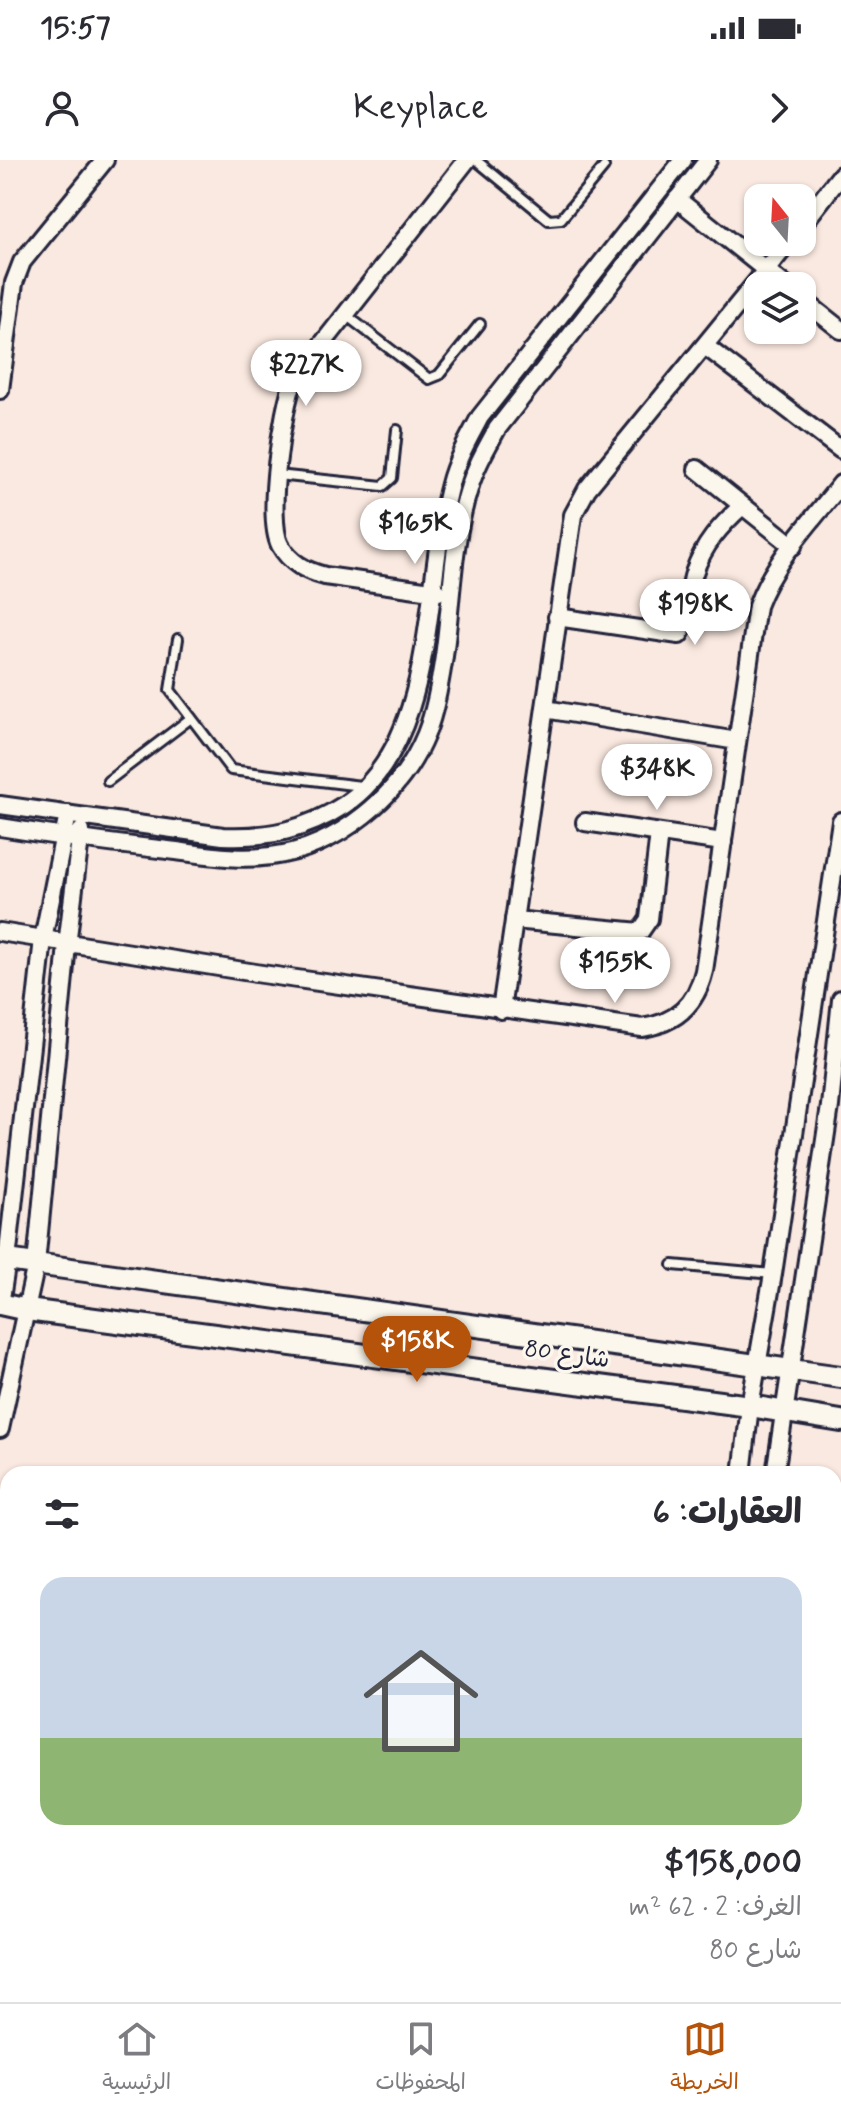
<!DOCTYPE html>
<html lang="ar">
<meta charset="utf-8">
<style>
body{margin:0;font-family:Mynerve,"Playpen Sans Arabic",sans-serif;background:#f7f7f7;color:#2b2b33;direction:rtl;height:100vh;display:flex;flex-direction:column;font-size:30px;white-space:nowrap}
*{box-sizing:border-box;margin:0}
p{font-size:26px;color:#7c7c81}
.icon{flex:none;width:44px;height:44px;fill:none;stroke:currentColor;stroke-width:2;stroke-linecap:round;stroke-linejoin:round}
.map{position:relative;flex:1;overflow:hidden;direction:ltr}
.details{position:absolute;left:0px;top:1306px;width:842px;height:536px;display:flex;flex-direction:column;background:#fff;border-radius:24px 24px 0 0;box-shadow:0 2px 6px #0004;direction:rtl}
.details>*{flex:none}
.needle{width:52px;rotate:342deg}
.fabs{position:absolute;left:744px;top:24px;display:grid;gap:16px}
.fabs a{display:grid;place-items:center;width:72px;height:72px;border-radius:16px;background:#fff;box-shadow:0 2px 6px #0004;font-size:40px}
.price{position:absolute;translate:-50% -68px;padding:0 18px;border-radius:28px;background:#fff;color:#222;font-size:26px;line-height:52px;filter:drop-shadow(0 2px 4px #0008)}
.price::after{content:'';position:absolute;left:50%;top:48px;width:24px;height:18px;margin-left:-12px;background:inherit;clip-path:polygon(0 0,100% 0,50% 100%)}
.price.selected{background:#b45309;color:#fff}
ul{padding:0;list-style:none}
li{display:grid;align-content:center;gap:16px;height:424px;padding:0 40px}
li span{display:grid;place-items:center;height:248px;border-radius:24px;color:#555}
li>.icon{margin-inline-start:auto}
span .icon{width:144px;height:144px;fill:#fffc;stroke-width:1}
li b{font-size:34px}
h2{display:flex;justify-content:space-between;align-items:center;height:96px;padding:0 40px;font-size:34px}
.status{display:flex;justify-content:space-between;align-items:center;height:56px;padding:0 40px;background:#fff;direction:ltr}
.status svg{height:22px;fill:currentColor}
header{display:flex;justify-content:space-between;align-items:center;height:104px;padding:0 40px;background:#fff;font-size:36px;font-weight:600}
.tabs{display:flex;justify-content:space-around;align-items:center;height:112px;border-top:2px solid #e1e1e2;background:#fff;font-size:22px;color:#7c7c81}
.tabs a{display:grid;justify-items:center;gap:4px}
.tabs .selected{color:#b45309}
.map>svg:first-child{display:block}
</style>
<div class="status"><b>15:57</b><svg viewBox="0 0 49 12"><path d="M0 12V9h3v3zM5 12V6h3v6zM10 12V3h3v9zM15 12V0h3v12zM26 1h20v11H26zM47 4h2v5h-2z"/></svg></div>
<header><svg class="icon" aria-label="forward" viewBox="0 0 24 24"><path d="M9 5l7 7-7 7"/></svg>Keyplace<svg class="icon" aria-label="person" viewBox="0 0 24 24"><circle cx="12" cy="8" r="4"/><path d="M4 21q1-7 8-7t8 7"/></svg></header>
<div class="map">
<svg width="841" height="1842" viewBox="0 0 841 1842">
<rect width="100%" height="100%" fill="#fae9e0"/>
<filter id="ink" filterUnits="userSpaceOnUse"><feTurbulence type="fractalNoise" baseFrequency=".0125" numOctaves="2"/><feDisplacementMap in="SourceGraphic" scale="16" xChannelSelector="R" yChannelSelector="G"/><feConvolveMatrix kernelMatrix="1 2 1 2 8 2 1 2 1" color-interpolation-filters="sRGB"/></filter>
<g filter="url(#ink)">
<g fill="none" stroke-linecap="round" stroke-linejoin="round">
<g stroke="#22223b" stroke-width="14">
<g id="service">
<polyline points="476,0 549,60 561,59 604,7"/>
<polyline points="346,155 429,219 439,215 480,164"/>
<polyline points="277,315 383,326 392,318 397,270"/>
<polyline points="178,479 170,530 231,610 361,626"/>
<polyline points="108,621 191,558"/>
<polyline points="673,1105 773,1114"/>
</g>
</g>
<g stroke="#22223b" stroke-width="22">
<g id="minor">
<polyline points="677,39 786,126"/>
<polyline points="802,65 841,15"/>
<polyline points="802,139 841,170"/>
<polyline points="705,186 841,290"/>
<polyline points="0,230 14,123 22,102 105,0"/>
<polyline points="697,309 793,386"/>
<path d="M 438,432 L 325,416 C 306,411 290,403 280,385 C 266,358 282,249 294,220 L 467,0"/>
<path d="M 557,457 L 679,475 C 687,467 689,428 694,413 C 703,385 721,365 742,346"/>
<polyline points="545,549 737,581"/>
<path d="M 0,645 L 223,676 C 267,678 306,670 344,645 C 439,581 423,424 450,324 C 456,300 469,278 480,257 L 683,0"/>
<polyline points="585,662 723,682"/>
<path d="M 0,667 C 56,676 112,684 168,690 C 202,694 237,701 271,696 C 337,688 401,636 426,574 C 435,551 439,527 443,503 C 452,446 451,385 469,329 C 475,308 486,289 497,269 L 708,0"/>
<polyline points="514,760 640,772 649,759 659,673"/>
<path d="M 0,772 L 262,814 L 642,868 C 676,863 696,845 704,811 L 757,446 C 774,400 811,362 841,324"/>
<polyline points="501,850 573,355 587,329 789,82"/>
<polyline points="0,1145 7,1100 43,779 68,654"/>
<polyline points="0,1269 36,1104 67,785 81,671"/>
<polyline points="742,1314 750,1246 773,1114 841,661"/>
<polyline points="775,1314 830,946 841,839"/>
<polyline points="834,1490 841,1492"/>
<polyline points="0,1811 8,1801"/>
<polyline points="106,1834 117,1842"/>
<polyline points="302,1834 304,1842"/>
<polyline points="749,1838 790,1842"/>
<polyline points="126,1842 132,1834"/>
<polyline points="435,1842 437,1834"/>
<polyline points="556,1842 557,1834"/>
<polyline points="645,1842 646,1834"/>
<polyline points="676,1842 677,1834"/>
<polyline points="699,1842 700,1834"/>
</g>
</g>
<g stroke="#22223b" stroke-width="26">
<g id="tertiary">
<polyline points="0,1099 841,1217"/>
<polyline points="0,1144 27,1150 750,1246 841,1261"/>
</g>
</g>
<use href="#service" stroke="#fbf7ec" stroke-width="8"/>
<use href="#minor" stroke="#fbf7ec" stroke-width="16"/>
<use href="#tertiary" stroke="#fbf7ec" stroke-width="20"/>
</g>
</g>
<g text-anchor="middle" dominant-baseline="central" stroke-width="7" stroke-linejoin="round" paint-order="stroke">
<g font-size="24" fill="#22223b" stroke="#fbf7ec">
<text transform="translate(567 1195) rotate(8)">شارع 80</text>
</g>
</g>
</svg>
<div class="fabs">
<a><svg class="needle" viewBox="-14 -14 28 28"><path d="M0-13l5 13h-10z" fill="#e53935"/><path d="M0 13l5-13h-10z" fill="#7c7c81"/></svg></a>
<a><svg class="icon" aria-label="layers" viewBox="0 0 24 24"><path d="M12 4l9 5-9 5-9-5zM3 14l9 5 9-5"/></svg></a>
</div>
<b class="price" style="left:306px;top:248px">$227K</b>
<b class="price" style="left:415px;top:406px">$165K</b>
<b class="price" style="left:695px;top:487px">$198K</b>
<b class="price" style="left:657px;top:652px">$348K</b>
<b class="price" style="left:615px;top:845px">$155K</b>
<b class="price selected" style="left:417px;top:1224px">$158K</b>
<section class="details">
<h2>العقارات: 6<svg class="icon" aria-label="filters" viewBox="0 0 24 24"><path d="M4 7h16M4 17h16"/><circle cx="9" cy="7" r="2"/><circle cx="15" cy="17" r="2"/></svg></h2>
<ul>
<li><span style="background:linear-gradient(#c9d6e8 65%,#8fb573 0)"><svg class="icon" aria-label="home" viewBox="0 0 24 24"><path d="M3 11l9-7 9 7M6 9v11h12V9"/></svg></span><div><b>$158,000</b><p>الغرف: 2 · 62 m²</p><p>شارع 80</p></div></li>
</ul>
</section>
</div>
<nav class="tabs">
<a class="selected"><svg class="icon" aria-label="map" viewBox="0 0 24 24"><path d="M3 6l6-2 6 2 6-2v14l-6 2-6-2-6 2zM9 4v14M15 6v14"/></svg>الخريطة</a>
<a><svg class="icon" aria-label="saved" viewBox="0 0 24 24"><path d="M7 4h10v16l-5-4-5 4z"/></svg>المحفوظات</a>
<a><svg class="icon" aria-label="home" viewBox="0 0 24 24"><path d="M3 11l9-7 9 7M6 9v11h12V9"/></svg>الرئيسية</a>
</nav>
